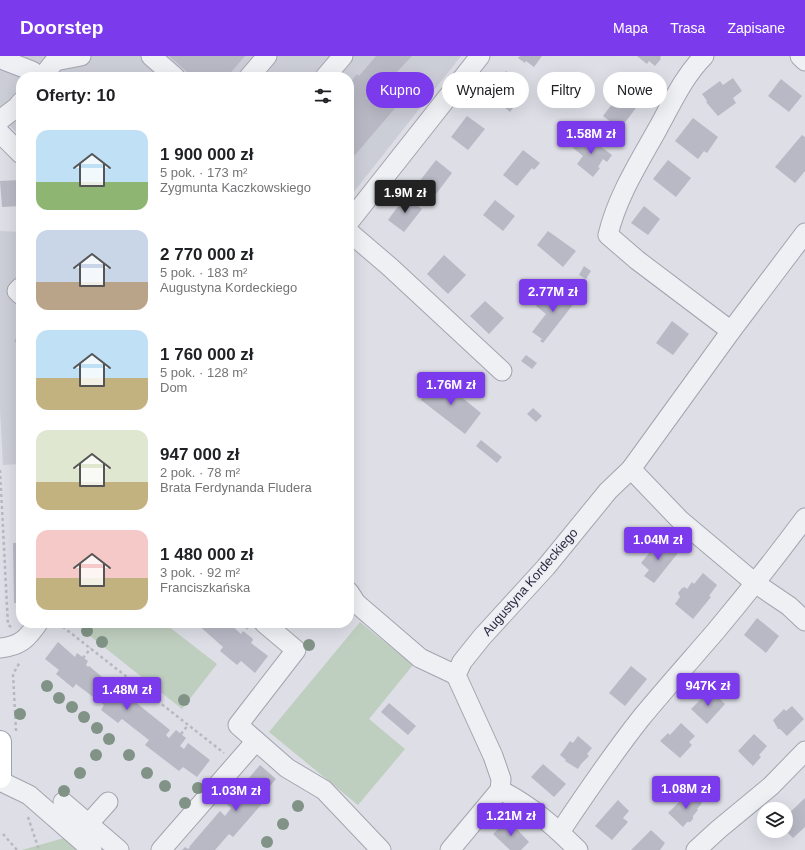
<!DOCTYPE html>
<html lang="pl">
<meta charset="utf-8">
<style>
body{margin:0;font-family:Arial,sans-serif;background:#f2f2f2;color:#202124;height:100vh;display:flex;flex-direction:column;font-size:15px;white-space:nowrap}
*{box-sizing:border-box;margin:0}
p{font-size:13px;color:#757577}
.icon{flex:none;width:22px;height:22px;fill:none;stroke:currentColor;stroke-width:2;stroke-linecap:round;stroke-linejoin:round}
.map{position:relative;flex:1;overflow:hidden}
.side{position:absolute;left:16px;top:16px;width:338px;height:556px;display:flex;flex-direction:column;background:#fff;border-radius:16px;box-shadow:0 4px 16px #0002}
.side>*{flex:none}
.hud{position:absolute;left:366px;top:16px;width:379px;height:36px;display:flex;gap:8px}
.fabs{position:absolute;left:757px;top:746px;display:grid;gap:8px}
.fabs a{display:grid;place-items:center;width:36px;height:36px;border-radius:50%;background:#fff;box-shadow:0 4px 16px #0002;font-size:20px}
.price{position:absolute;translate:-50% -34px;padding:0 9px;border-radius:4px;background:#7c3aed;color:#fff;font-size:13px;line-height:26px;filter:drop-shadow(0 1px 2px #0008)}
.price::after{content:'';position:absolute;left:50%;top:24px;width:12px;height:9px;margin-left:-6px;background:inherit;clip-path:polygon(0 0,100% 0,50% 100%)}
.price.selected{background:#222;color:#fff}
ul{padding:0;list-style:none}
li{display:flex;align-items:center;gap:12px;height:100px;padding:0 20px}
li span{display:grid;place-items:center;flex:none;width:112px;height:80px;border-radius:12px;color:#555}
li>.icon{margin-inline-start:auto}
span .icon{width:48px;height:48px;fill:#fffc;stroke-width:1}
li b{font-size:17px}
h2{display:flex;justify-content:space-between;align-items:center;height:48px;padding:0 20px;font-size:17px}
.pill{padding:0 14px;border-radius:18px;background:#fff;box-shadow:0 4px 16px #0002;font-size:14px;line-height:36px}
.pill.selected{background:#7c3aed;color:#fff}
header{display:flex;align-items:center;gap:24px;box-sizing:border-box;height:56px;padding:0 20px;background:#7c3aed;color:#fff}
header strong{font-size:19px}
nav{display:flex;gap:22px;margin-inline-start:auto;font-size:14px}
.map>svg:first-child{display:block}
</style>
<header>
<strong>Doorstep</strong>
<nav><a>Mapa</a><a>Trasa</a><a>Zapisane</a></nav>
</header>
<div class="map">
<svg width="805" height="794" viewBox="0 0 805 794">
<rect width="100%" height="100%" fill="#dddee6"/>
<g fill="#cbcdd7">
<polygon points="0,0 461,0 349,142 349,21 21,21 21,81 0,60"/>
<polygon points="0,175 21,176 21,408 3,409 0,353"/>
</g>
<g fill="#bfcfbf">
<polygon points="360,566 413,609 369,663 405,693 358,749 269,676"/>
<polygon points="90,567 164,567 217,608 182,653 84,575"/>
<polygon points="64,782 76,794 22,794"/>
</g>
<g fill="#b8b9c5">
<polygon points="169,0 245,0 227,21 193,21"/>
<polygon points="376,0 412,0 378,36 396,51 349,106 349,28 357,18 359,20"/>
<polygon points="520,0 542,0 534,11 526,5 525,7 518,2"/>
<polygon points="637,0 661,0 660,2 661,3 655,10 649,5 647,8"/>
<polygon points="506,15 528,32 510,56 488,38"/>
<polygon points="733,22 742,35 733,42 736,47 718,60 706,46 707,45 702,38 720,25 723,29"/>
<polygon points="781,23 802,40 789,56 768,40"/>
<polygon points="622,35 639,48 620,73 603,60"/>
<polygon points="467,60 485,73 468,94 451,81"/>
<polygon points="693,62 718,81 707,97 704,95 698,103 675,85"/>
<polygon points="584,78 612,99 607,106 603,103 598,111 600,112 593,121 577,108 583,100 573,92"/>
<polygon points="802,79 805,81 805,115 795,127 775,111"/>
<polygon points="523,94 540,107 534,114 532,112 517,130 503,119"/>
<polygon points="436,104 452,117 436,138 419,126"/>
<polygon points="668,104 691,122 676,141 653,123"/>
<polygon points="20,124 21,150 2,151 0,125"/>
<polygon points="405,141 422,153 404,176 388,164"/>
<polygon points="495,144 515,160 503,175 483,159"/>
<polygon points="644,150 660,163 648,179 631,167"/>
<polygon points="548,175 576,195 563,211 537,189"/>
<polygon points="444,199 466,219 448,238 427,218"/>
<polygon points="584,210 591,215 586,223 579,219"/>
<polygon points="547,235 557,243 562,236 568,240 570,238 579,244 577,247 575,246 543,287 540,285 542,283 532,276 546,258 536,250"/>
<polygon points="485,245 504,262 489,278 470,260"/>
<polygon points="672,265 689,278 673,299 656,287"/>
<polygon points="21,277 21,291 14,285"/>
<polygon points="526,299 537,307 532,313 521,305"/>
<polygon points="438,322 481,357 465,378 421,344"/>
<polygon points="533,352 542,360 536,366 527,358"/>
<polygon points="481,384 502,401 497,407 476,390"/>
<polygon points="658,486 668,494 671,491 678,497 654,527 644,520 649,514 641,507"/>
<polygon points="13,487 21,487 21,547 14,547"/>
<polygon points="703,517 717,529 709,540 711,541 693,563 675,548 680,541 678,537 682,532 685,531 687,533 692,526 694,528"/>
<polygon points="757,562 779,580 766,597 744,579"/>
<polygon points="187,567 229,567 241,578 243,575 252,582 253,584 251,587 268,600 255,617 241,605 237,609 220,595 223,591 197,568 193,572"/>
<polygon points="58,586 75,601 77,597 88,605 86,609 88,611 89,610 120,636 123,633 133,641 131,644 133,646 134,645 170,674 166,679 169,682 176,674 186,682 180,690 184,693 188,687 210,704 197,721 183,711 179,715 145,689 149,684 122,663 118,667 101,654 104,649 76,628 73,632 56,618 59,614 45,603"/>
<polygon points="631,610 647,623 625,650 609,637"/>
<polygon points="710,634 725,648 707,668 691,653"/>
<polygon points="389,647 416,670 408,679 381,656"/>
<polygon points="792,650 804,663 787,680 780,673 778,673 773,664 784,653 786,655"/>
<polygon points="681,667 695,680 689,686 692,689 680,702 660,685 668,677 670,679"/>
<polygon points="754,678 767,690 759,699 761,701 753,710 738,695"/>
<polygon points="578,680 592,692 587,698 589,700 581,708 578,713 565,705 566,704 560,699 570,685 573,687"/>
<polygon points="543,708 566,728 554,741 531,721"/>
<polygon points="260,709 276,723 265,736 269,740 233,781 229,778 215,794 182,794 185,791 188,793 190,791 189,791 220,755 225,760 231,752 224,746 233,736 240,742 247,735 242,730"/>
<polygon points="691,737 702,747 697,753 698,754 693,760 693,763 690,766 687,766 683,771 668,757 684,741 686,742"/>
<polygon points="805,742 805,771 793,782 787,776 784,779 780,775 786,775 786,760"/>
<polygon points="618,744 629,755 623,762 628,766 612,784 595,770"/>
<polygon points="506,765 512,771 513,769 529,786 521,794 510,794 493,778"/>
<polygon points="651,774 665,787 660,794 631,794"/>
</g>
<g fill="none" stroke-linecap="round" stroke-linejoin="round">
<g stroke="#a3a4af" stroke-width="21">
<g id="minor">
<polyline points="6,0 6,5 32,15 39,21"/>
<polyline points="151,0 175,21"/>
<path d="M 704,0 C 683,21 671,49 657,74 C 638,108 617,141 608,179 L 637,204 L 731,275"/>
<polyline points="800,0 805,5"/>
<polyline points="55,5 81,0"/>
<polyline points="42,21 59,0"/>
<polyline points="249,21 267,0"/>
<polyline points="325,21 343,0"/>
<polyline points="0,64 17,51 21,46"/>
<polyline points="0,77 21,98"/>
<polyline points="349,166 480,0"/>
<polyline points="349,176 390,211 502,315"/>
<polyline points="21,231 17,235 21,239"/>
<polyline points="631,413 680,464 755,527 789,550 805,565"/>
<polyline points="349,536 356,547 420,602 456,619"/>
<polyline points="264,567 296,594 238,669 287,712 324,734 381,794"/>
<path d="M 0,592 C 20,590 27,583 38,567"/>
<polyline points="0,725 29,739 92,794"/>
<path d="M 500,734 C 530,749 554,770 578,794"/>
<polyline points="63,746 119,794"/>
<polyline points="81,776 108,746"/>
<path d="M 560,776 C 586,737 612,699 641,662 C 665,633 690,605 715,576 C 746,539 776,501 805,462"/>
<polyline points="161,794 256,685"/>
<polyline points="450,794 500,734 501,723 493,700 456,619 462,606 482,581 546,511 608,435 631,413 731,275 805,177"/>
<polyline points="696,794 719,773 771,730 805,695"/>
</g>
</g>
<g stroke="#9da0b0" stroke-width="24">
<polyline id="major" points="0,686 0,721"/>
</g>
<g stroke="#b7b9c0" stroke-width="2.5" stroke-dasharray="3 3" stroke-linecap="butt">
<polyline points="0,414 8,569 13,572"/>
<polyline points="58,567 224,697"/>
<polyline points="241,567 248,573"/>
<polyline points="83,602 91,592"/>
<polyline points="128,637 135,627"/>
<polyline points="16,675 13,618 20,606"/>
<polyline points="181,678 188,669"/>
<polyline points="28,761 39,794"/>
<polyline points="3,778 17,794"/>
</g>
<use href="#minor" stroke="#eff0f4" stroke-width="19"/>
<use href="#major" stroke="#fff" stroke-width="22"/>
</g>
<g fill="#819386">
<circle cx="87" cy="575" r="6"/>
<circle cx="102" cy="586" r="6"/>
<circle cx="309" cy="589" r="6"/>
<circle cx="47" cy="630" r="6"/>
<circle cx="59" cy="642" r="6"/>
<circle cx="184" cy="644" r="6"/>
<circle cx="72" cy="651" r="6"/>
<circle cx="20" cy="658" r="6"/>
<circle cx="84" cy="661" r="6"/>
<circle cx="97" cy="672" r="6"/>
<circle cx="109" cy="683" r="6"/>
<circle cx="96" cy="699" r="6"/>
<circle cx="129" cy="699" r="6"/>
<circle cx="80" cy="717" r="6"/>
<circle cx="147" cy="717" r="6"/>
<circle cx="165" cy="730" r="6"/>
<circle cx="198" cy="732" r="6"/>
<circle cx="64" cy="735" r="6"/>
<circle cx="185" cy="747" r="6"/>
<circle cx="298" cy="750" r="6"/>
<circle cx="283" cy="768" r="6"/>
<circle cx="267" cy="786" r="6"/>
</g>
<g text-anchor="middle" dominant-baseline="central" stroke-width="3" stroke-linejoin="round" paint-order="stroke">
<g font-size="13" fill="#282a3b" stroke="#ecedf4">
<text transform="translate(530 526) rotate(-49)">Augustyna Kordeckiego</text>
</g>
</g>
</svg>
<div class="fabs">
<a><svg class="icon" aria-label="layers" viewBox="0 0 24 24"><path d="M12 4l9 5-9 5-9-5zM3 14l9 5 9-5"/></svg></a>
</div>
<b class="price" style="left:591px;top:99px">1.58M zł</b>
<b class="price selected" style="left:405px;top:158px">1.9M zł</b>
<b class="price" style="left:553px;top:257px">2.77M zł</b>
<b class="price" style="left:451px;top:350px">1.76M zł</b>
<b class="price" style="left:658px;top:505px">1.04M zł</b>
<b class="price" style="left:708px;top:651px">947K zł</b>
<b class="price" style="left:127px;top:655px">1.48M zł</b>
<b class="price" style="left:686px;top:754px">1.08M zł</b>
<b class="price" style="left:236px;top:756px">1.03M zł</b>
<b class="price" style="left:511px;top:781px">1.21M zł</b>
<div class="hud">
<a class="pill selected">Kupno</a>
<a class="pill">Wynajem</a>
<a class="pill">Filtry</a>
<a class="pill">Nowe</a>
</div>
<section class="side">
<h2>Oferty: 10<svg class="icon" aria-label="filters" viewBox="0 0 24 24"><path d="M4 7h16M4 17h16"/><circle cx="9" cy="7" r="2"/><circle cx="15" cy="17" r="2"/></svg></h2>
<ul>
<li><span style="background:linear-gradient(#bfe0f5 65%,#8fb573 0)"><svg class="icon" aria-label="home" viewBox="0 0 24 24"><path d="M3 11l9-7 9 7M6 9v11h12V9"/></svg></span><div><b>1 900 000 zł</b><p>5 pok. · 173 m²</p><p>Zygmunta Kaczkowskiego</p></div></li>
<li><span style="background:linear-gradient(#c9d6e8 65%,#b9a48a 0)"><svg class="icon" aria-label="home" viewBox="0 0 24 24"><path d="M3 11l9-7 9 7M6 9v11h12V9"/></svg></span><div><b>2 770 000 zł</b><p>5 pok. · 183 m²</p><p>Augustyna Kordeckiego</p></div></li>
<li><span style="background:linear-gradient(#bfe0f5 60%,#c2b280 0)"><svg class="icon" aria-label="home" viewBox="0 0 24 24"><path d="M3 11l9-7 9 7M6 9v11h12V9"/></svg></span><div><b>1 760 000 zł</b><p>5 pok. · 128 m²</p><p>Dom</p></div></li>
<li><span style="background:linear-gradient(#dfe7d0 65%,#c2b280 0)"><svg class="icon" aria-label="home" viewBox="0 0 24 24"><path d="M3 11l9-7 9 7M6 9v11h12V9"/></svg></span><div><b>947 000 zł</b><p>2 pok. · 78 m²</p><p>Brata Ferdynanda Fludera</p></div></li>
<li><span style="background:linear-gradient(#f6c9c9 60%,#c2b280 0)"><svg class="icon" aria-label="home" viewBox="0 0 24 24"><path d="M3 11l9-7 9 7M6 9v11h12V9"/></svg></span><div><b>1 480 000 zł</b><p>3 pok. · 92 m²</p><p>Franciszkańska</p></div></li>
</ul>
</section>
</div>
